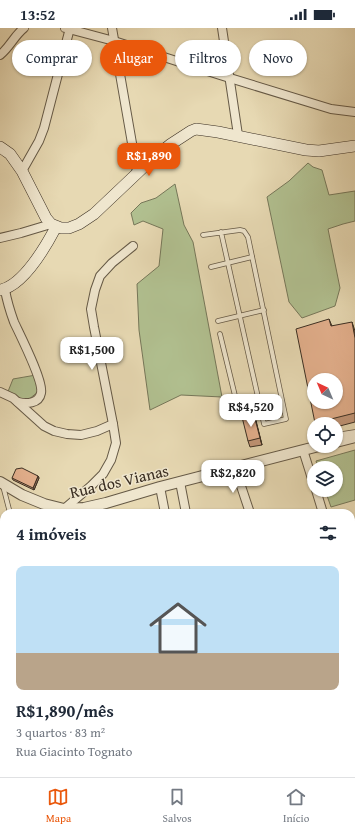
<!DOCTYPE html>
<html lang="pt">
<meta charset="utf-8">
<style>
body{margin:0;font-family:"Gentium Book Plus",serif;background:#f6f6f7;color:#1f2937;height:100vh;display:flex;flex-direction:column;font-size:15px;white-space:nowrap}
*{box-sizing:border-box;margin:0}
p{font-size:13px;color:#747a83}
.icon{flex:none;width:22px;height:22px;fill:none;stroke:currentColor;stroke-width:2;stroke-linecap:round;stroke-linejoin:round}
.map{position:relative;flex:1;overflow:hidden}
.details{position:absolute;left:0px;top:481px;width:355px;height:268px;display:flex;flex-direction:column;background:#fff;border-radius:12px 12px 0 0;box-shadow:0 1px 3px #0004}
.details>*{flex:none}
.hud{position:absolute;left:12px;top:12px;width:331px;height:36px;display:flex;gap:8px}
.needle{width:26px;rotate:316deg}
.tools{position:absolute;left:307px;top:345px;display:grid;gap:8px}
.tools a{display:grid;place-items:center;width:36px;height:36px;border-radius:50%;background:#fff;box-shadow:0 1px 3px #0004;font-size:20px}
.price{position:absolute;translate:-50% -34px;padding:0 9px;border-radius:8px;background:#fff;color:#222;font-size:13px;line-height:26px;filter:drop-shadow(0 1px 2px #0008)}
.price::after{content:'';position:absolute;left:50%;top:24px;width:12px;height:9px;margin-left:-6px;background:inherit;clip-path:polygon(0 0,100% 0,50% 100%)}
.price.selected{background:#ea580c;color:#fff}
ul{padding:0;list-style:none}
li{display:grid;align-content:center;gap:8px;height:212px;padding:0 16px}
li+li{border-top:1px solid #e0e1e3}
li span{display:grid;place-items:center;height:124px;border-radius:8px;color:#555}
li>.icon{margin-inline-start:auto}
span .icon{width:72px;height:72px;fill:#fffc;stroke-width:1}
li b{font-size:17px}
h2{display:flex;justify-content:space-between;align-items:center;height:48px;padding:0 16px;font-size:17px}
.tag{padding:0 14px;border-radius:18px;background:#fff;box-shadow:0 1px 3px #0004;font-size:14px;line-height:36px}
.tag.selected{background:#ea580c;color:#fff}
.status{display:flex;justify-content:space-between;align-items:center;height:28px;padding:0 20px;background:#fff;direction:ltr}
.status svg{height:11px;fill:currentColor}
.menu{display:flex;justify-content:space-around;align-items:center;height:56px;border-top:1px solid #e0e1e3;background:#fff;font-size:11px;color:#747a83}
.menu a{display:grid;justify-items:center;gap:2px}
.menu .selected{color:#ea580c}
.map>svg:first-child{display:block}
</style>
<div class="status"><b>13:52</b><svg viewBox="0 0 49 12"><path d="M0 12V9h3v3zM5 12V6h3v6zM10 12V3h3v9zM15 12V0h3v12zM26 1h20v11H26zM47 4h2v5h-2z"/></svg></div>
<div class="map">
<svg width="355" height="749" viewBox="0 0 355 749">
<rect width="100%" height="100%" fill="#e7d9b3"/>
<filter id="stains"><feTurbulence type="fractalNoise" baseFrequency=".005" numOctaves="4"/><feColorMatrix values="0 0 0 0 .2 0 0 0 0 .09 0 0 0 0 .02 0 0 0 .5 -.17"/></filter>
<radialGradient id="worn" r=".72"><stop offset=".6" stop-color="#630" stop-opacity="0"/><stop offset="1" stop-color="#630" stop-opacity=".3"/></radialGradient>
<g fill="#b1c090" stroke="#767759">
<polygon points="308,135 313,139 322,142 329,167 355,163 355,193 343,196 328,201 340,260 335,278 302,290 289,274 267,169 289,153"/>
<polygon points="175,156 184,197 193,214 222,369 181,367 150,382 139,302 137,256 159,238 163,201 143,193 134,197 131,185 141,175 156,170"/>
<polygon points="36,347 39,363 28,372 15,370 7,366 13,351"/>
<polygon points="355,422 355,472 331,479 325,462 336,462 336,440 318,440 316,433"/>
</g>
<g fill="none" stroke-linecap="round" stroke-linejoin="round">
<g stroke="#728273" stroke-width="2.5">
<polyline points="351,597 355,596"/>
<polyline points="0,706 4,704"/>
</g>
<g stroke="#655946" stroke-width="5.5">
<g id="service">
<polyline points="203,207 240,202 244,203 248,209 286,391 264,396 221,204"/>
<polyline points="211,239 252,229"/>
<polyline points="218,293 264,282"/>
<polyline points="220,306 237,376 242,379 259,374"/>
<polyline points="336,407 355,404"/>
<polyline points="3,458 10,485"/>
</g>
</g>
<g stroke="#655946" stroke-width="10">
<g id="minor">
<polyline points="65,0 114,13 220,47 331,81 355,84"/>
<polyline points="112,0 137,144"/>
<polyline points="222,0 238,107"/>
<path d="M 0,27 C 10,19 14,8 24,0"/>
<polyline points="22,143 39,113 44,100 70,0"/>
<polyline points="0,210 21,205 51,196"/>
<path d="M 5,262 C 7,273 10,283 14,294 C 20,307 44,354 41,365 C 39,376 26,376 18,374"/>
<polyline points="0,364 13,370 44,398 54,403 67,406 81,407 97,403 113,396"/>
<polyline points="303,422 314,457"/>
<polyline points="235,440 250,485"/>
<polyline points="180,454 186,485"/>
<polyline points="160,459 165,485"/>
<polyline points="316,462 323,485"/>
<polyline points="64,481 91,458 103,446 111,432 116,415 113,396 94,299 91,281 95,262 100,248 112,235 133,218"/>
<polyline points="351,687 355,686"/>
<polyline points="247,745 248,749"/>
<polyline points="326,745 327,749"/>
<polyline points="90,749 99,745"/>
</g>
</g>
<g stroke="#655946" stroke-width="12">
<g id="tertiary">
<polyline points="336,414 355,409"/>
<polyline points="0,454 22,467 44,476 64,481 84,480 106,475 160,459 319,418"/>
</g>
</g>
<g stroke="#3a2e22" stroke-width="12">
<g id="secondary">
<polyline points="0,119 10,126 22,143 46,190 51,196 61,200 69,200 79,196 94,186 150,133 171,116 191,103 196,101 218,104 306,122 319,123 355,118"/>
<path d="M 0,262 C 23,258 46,218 56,199"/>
</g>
</g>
<g stroke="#3a2e22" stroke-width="14">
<g id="primary">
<polyline points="351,581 355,580"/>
<polyline points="351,609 355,609"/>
<polyline points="0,692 4,691"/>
<polyline points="0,728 4,726"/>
</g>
</g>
<use href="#service" stroke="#efe6ce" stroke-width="4"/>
<use href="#minor" stroke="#efe6ce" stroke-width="8"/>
<use href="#tertiary" stroke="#efe6ce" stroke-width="10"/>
<use href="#secondary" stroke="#efe6ce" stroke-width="11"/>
<use href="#primary" stroke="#e4bc7a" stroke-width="12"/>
</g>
<g fill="#c49779" stroke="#3a2e22">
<polygon points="329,291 332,298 355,304 355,394 336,399 336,396 316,396 315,395"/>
<polygon points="256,393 262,417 250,419 248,413"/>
<polygon points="38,448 39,450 34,462 13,452 12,450"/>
<rect x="0" y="515" width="4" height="34"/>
<rect x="0" y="576" width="4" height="11"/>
</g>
<g fill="#a07b63" stroke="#3a2e22">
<polygon points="352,294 355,303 355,310"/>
<polygon points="254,387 256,393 262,417 260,410"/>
<polygon points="38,448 39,450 34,462 33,460"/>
</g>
<g fill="#e4b08d" stroke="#3a2e22" fill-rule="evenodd">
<path d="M 329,291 L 331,298 L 352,294 L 355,310 L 355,385 L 315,395 L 296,301 ZM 314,352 L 336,352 L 336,374 L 314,374 Z"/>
<polygon points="254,387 260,410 248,413 242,389"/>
<polygon points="22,440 38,448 33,460 12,450 16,441"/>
<rect x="0" y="515" width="4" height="26"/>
<rect x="0" y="576" width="4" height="9"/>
</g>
<g text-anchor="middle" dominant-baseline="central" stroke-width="3" stroke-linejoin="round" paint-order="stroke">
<g font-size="16" fill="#3a2e22" stroke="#efe6ce">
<text transform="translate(119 453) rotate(-13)">Rua dos Vianas</text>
</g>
</g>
<rect width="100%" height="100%" filter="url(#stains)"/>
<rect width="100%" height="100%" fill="url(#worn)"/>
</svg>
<div class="tools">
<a><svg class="needle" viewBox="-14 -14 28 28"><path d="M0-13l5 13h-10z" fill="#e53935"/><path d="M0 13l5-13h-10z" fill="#747a83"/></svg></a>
<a><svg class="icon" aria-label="locate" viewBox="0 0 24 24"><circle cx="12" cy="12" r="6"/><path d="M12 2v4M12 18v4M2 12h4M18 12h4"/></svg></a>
<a><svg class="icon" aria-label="layers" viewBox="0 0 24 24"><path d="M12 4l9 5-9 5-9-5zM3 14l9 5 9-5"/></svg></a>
</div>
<b class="price selected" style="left:149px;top:149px">R$1,890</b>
<b class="price" style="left:92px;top:343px">R$1,500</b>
<b class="price" style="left:251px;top:400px">R$4,520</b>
<b class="price" style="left:233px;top:466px">R$2,820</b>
<div class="hud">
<a class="tag">Comprar</a>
<a class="tag selected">Alugar</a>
<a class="tag">Filtros</a>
<a class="tag">Novo</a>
</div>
<section class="details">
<h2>4 imóveis<svg class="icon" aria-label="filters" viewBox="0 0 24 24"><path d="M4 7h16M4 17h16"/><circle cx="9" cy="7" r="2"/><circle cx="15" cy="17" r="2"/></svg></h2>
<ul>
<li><span style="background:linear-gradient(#bfe0f5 70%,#b9a48a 0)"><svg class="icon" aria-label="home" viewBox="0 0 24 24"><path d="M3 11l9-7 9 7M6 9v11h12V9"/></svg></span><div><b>R$1,890/mês</b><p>3 quartos · 83 m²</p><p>Rua Giacinto Tognato</p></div></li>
</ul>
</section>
</div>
<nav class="menu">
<a class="selected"><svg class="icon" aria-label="map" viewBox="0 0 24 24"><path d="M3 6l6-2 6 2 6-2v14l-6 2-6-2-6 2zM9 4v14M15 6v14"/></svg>Mapa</a>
<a><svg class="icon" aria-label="saved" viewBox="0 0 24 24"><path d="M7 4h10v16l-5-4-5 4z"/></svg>Salvos</a>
<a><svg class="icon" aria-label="home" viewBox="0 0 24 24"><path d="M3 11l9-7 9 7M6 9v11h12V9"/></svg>Início</a>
</nav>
